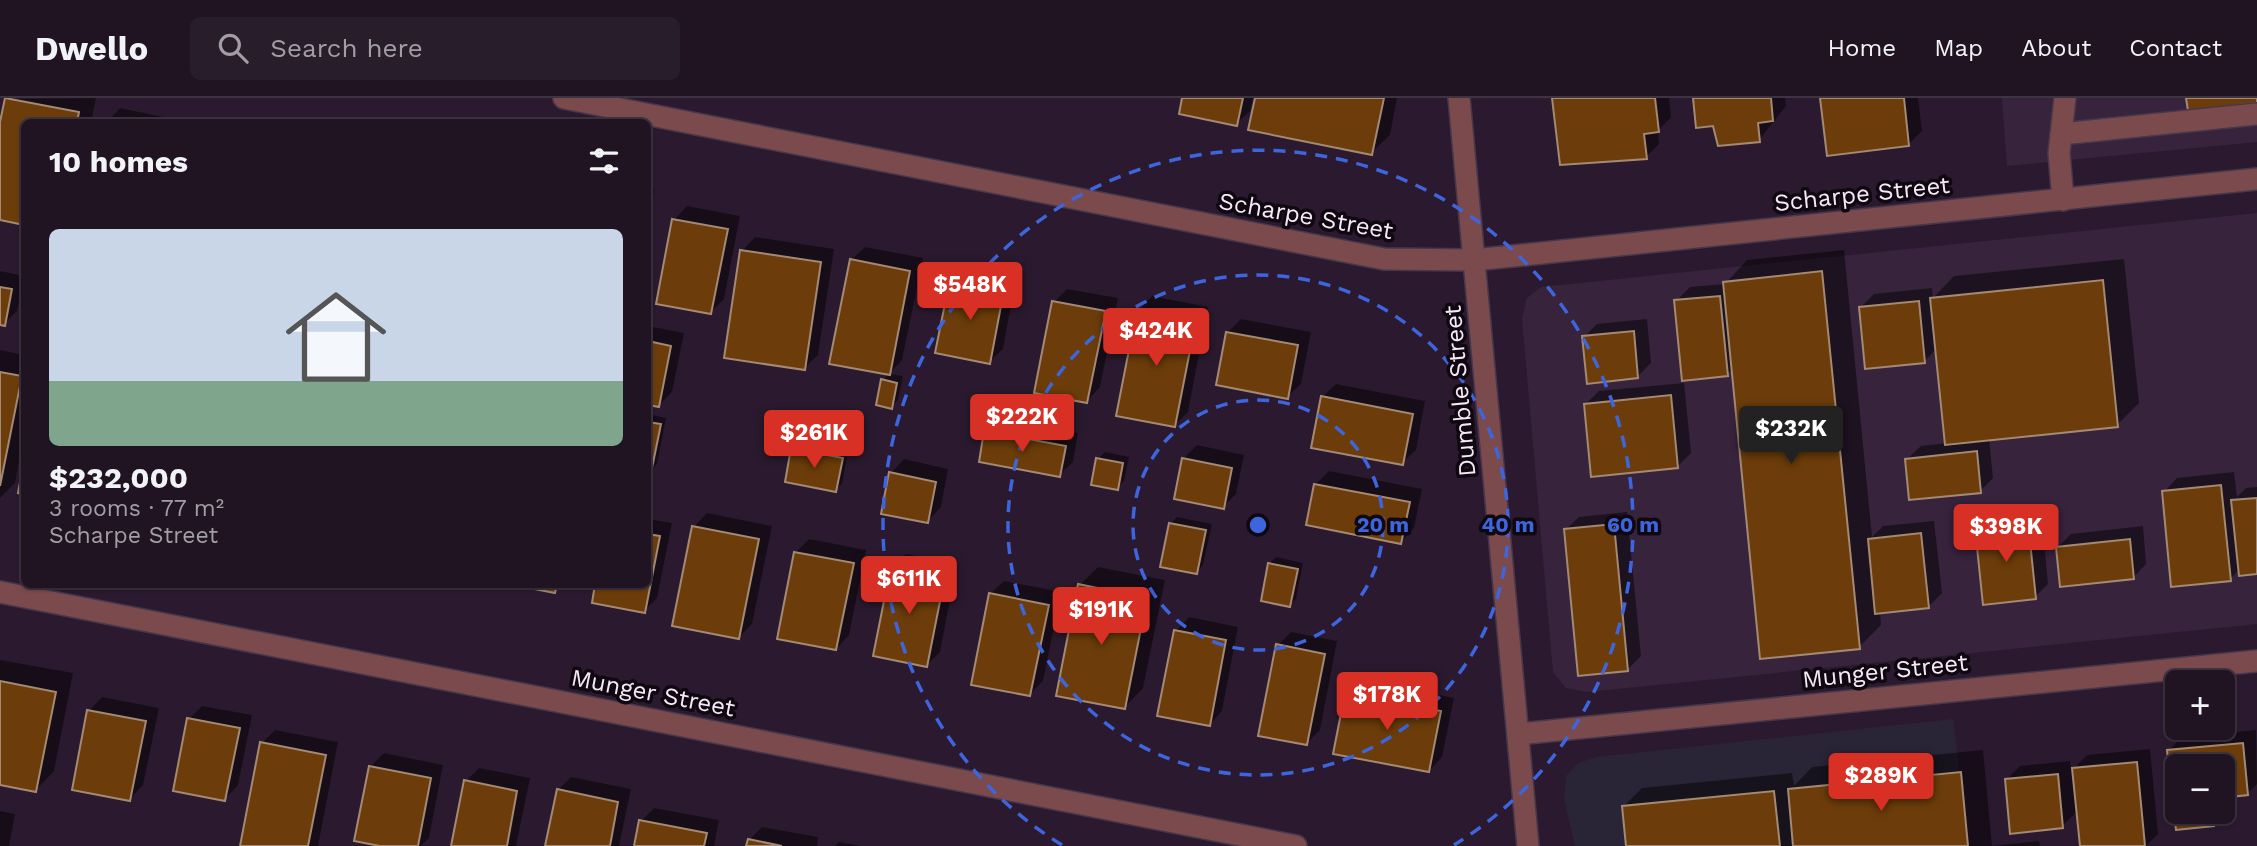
<!DOCTYPE html>
<meta charset="utf-8">
<style>
body{margin:0;font-family:"Work Sans",sans-serif;background:#281d2b;color:#f1f3f6;height:100vh;display:flex;flex-direction:column;font-size:26px;white-space:nowrap}
*{box-sizing:border-box;margin:0}
p{font-size:23px;color:#a29ea6}
.icon{flex:none;width:38px;height:38px;fill:none;stroke:currentColor;stroke-width:2;stroke-linecap:round;stroke-linejoin:round}
.map{position:relative;flex:1;overflow:hidden}
.sheet{position:absolute;left:21px;top:21px;width:630px;height:469px;display:flex;flex-direction:column;background:#201423;border-radius:10px;box-shadow:0 2px 5px #0004,0 0 0 2px #3d3341}
.sheet>*{flex:none}
.controls{position:absolute;left:2165px;top:572px;display:grid;gap:14px}
.controls a{display:grid;place-items:center;width:70px;height:70px;border-radius:10px;background:#201423;box-shadow:0 2px 5px #0004,0 0 0 2px #3d3341;font-size:35px}
.price{position:absolute;translate:-50% -60px;padding:0 16px;border-radius:7px;background:#d93025;color:#fff;font-size:23px;line-height:46px;filter:drop-shadow(0 2px 4px #0008)}
.price::after{content:'';position:absolute;left:50%;top:42px;width:21px;height:16px;margin-left:-10px;background:inherit;clip-path:polygon(0 0,100% 0,50% 100%)}
.price.selected{background:#222;color:#fff}
ul{padding:0;list-style:none}
li{display:grid;align-content:center;gap:14px;height:371px;padding:0 28px}
li+li{border-top:2px solid #3d3341}
li span{display:grid;place-items:center;height:217px;border-radius:10px;color:#555}
li>.icon{margin-inline-start:auto}
span .icon{width:126px;height:126px;fill:#fffc;stroke-width:1}
li b{font-size:30px}
h2{display:flex;justify-content:space-between;align-items:center;height:84px;padding:0 28px;font-size:30px}
header{display:flex;align-items:center;gap:42px;box-sizing:border-box;height:98px;padding:0 35px;background:#201423;border-bottom:2px solid #3d3341}
header strong{font-size:33px}
nav{display:flex;gap:38px;margin-inline-start:auto;font-size:24px}
.search{width:490px;height:63px;background:#281d2b;display:flex;align-items:center;gap:18px;box-sizing:border-box;padding:0 24px;border-radius:10px;color:#a29ea6;font-size:26px}
.map>svg:first-child{display:block}
</style>
<header>
<strong>Dwello</strong>
<div class="search"><svg class="icon" aria-label="search" viewBox="0 0 24 24"><circle cx="10" cy="10" r="6"/><path d="M15 15l6 6"/></svg>Search here</div>
<nav><a>Home</a><a>Map</a><a>About</a><a>Contact</a></nav>
</header>
<div class="map">
<svg width="2257" height="748" viewBox="0 0 2257 748">
<rect width="100%" height="100%" fill="#2b1a2f"/>
<polygon fill="#2a2536" points="1953,621 1968,748 1575,748 1564,701 1566,678 1578,665 1597,659"/>
<g fill="#38233d">
<polygon points="2002,0 2257,0 2257,44 2007,68"/>
<polygon points="2257,115 2257,526 1587,594 1566,590 1553,574 1522,220 1527,200 1541,189"/>
</g>
<g fill="#0007" fill-rule="evenodd">
<polygon points="96,0 91,24 24,24 24,125 0,120 0,33 6,1"/>
<polygon points="1184,0 1253,0 1250,13 1236,26"/>
<polygon points="1258,0 1397,0 1390,37 1371,55"/>
<polygon points="1554,0 1669,0 1671,19 1658,33 1659,46 1646,59"/>
<polygon points="1694,0 1785,0 1786,8 1759,42 1715,26"/>
<polygon points="1822,0 1918,0 1922,33 1908,47"/>
<polygon points="120,10 173,21 172,24 107,24"/>
<polygon points="648,91 654,92 648,126"/>
<polygon points="687,108 740,118 724,201 711,214 674,122"/>
<polygon points="755,139 834,151 818,257 804,270 742,153"/>
<polygon points="865,149 923,160 902,262 889,276 851,162"/>
<polygon points="1844,152 1872,439 1883,428 1934,423 1942,495 1928,509 1880,513 1881,527 1859,549 1733,271 1727,276 1676,203 1690,189 1725,186 1747,162"/>
<polygon points="2124,161 2139,305 2117,327 1989,340 1993,380 1980,393 1907,361 1921,348 1947,345 1937,250 1925,263 1860,210 1874,196 1932,190 1933,200 1954,178"/>
<polygon points="965,169 1016,179 1003,251 989,264 951,182"/>
<polygon points="0,173 24,178 17,213 4,226 0,225"/>
<polygon points="1067,191 1118,200 1100,289 1087,303 1054,204"/>
<polygon points="1152,198 1208,209 1188,314 1174,328 1139,212"/>
<polygon points="1241,221 1311,234 1301,286 1287,299 1228,234"/>
<polygon points="1647,221 1651,265 1637,279 1584,239 1597,226"/>
<polygon points="648,228 684,235 672,294 659,307 648,305"/>
<polygon points="0,252 24,257 24,335 15,385 0,400"/>
<polygon points="889,276 903,278 898,302 891,309 883,282"/>
<polygon points="1684,285 1691,355 1677,369 1586,306 1599,293"/>
<polygon points="1336,286 1425,303 1416,352 1402,365 1322,299"/>
<polygon points="648,316 666,320 657,366 651,373 648,372"/>
<polygon points="999,320 1078,335 1073,364 1059,377 986,334"/>
<polygon points="800,344 848,353 842,386 835,392 793,351"/>
<polygon points="1197,347 1244,357 1236,396 1223,409 1183,361"/>
<polygon points="1105,354 1129,359 1124,383 1117,390 1098,361"/>
<polygon points="904,361 948,371 941,409 928,423 891,375"/>
<polygon points="1329,373 1422,391 1414,430 1401,444 1316,386"/>
<polygon points="2234,374 2237,399 2246,390 2257,389 2257,474 2240,471 2230,481 2164,394 2177,380"/>
<polygon points="2041,412 2048,486 2035,499 1977,431 1990,417"/>
<polygon points="1627,414 1641,558 1628,571 1565,432 1579,419"/>
<polygon points="707,415 772,428 752,526 739,539 694,429"/>
<polygon points="1177,419 1212,426 1203,467 1197,474 1170,426"/>
<polygon points="648,421 672,425 657,500 644,513 648,486"/>
<polygon points="2143,428 2146,466 2133,480 2058,449 2071,436"/>
<polygon points="809,441 866,452 849,537 836,551 795,455"/>
<polygon points="906,456 957,465 940,554 927,567 892,469"/>
<polygon points="1276,459 1303,465 1296,501 1290,507 1269,466"/>
<polygon points="1098,469 1165,482 1143,590 1125,609 1080,487"/>
<polygon points="1004,483 1061,494 1043,583 1030,596 990,496"/>
<polygon points="1189,519 1238,529 1222,613 1209,627 1176,533"/>
<polygon points="1291,534 1337,543 1320,632 1307,645 1278,547"/>
<polygon points="0,562 73,575 54,673 36,692 0,685"/>
<polygon points="1360,582 1454,600 1442,659 1429,673 1346,595"/>
<polygon points="102,599 159,610 143,687 130,701 89,613"/>
<polygon points="202,608 252,617 238,687 225,701 189,621"/>
<polygon points="275,632 338,644 318,748 242,748 262,645"/>
<path d="M 2256,632 L 2257,686 L 2247,696 L 2225,698 L 2227,713 L 2213,726 L 2177,730 L 2169,652 L 2182,639 ZM 2177,668 L 2222,668 L 2222,714 L 2177,714 Z"/>
<polygon points="2150,651 2158,736 2146,748 2081,748 2078,713 2062,728 2007,681 2020,668 2070,663 2071,673 2087,657"/>
<polygon points="1983,652 1992,748 2039,743 2040,748 1628,748 1624,708 1642,690 1792,675 1794,688 1812,669"/>
<polygon points="384,655 443,667 429,740 421,748 389,748 370,669"/>
<polygon points="479,670 530,680 516,748 453,748 466,683"/>
<polygon points="571,679 631,691 619,748 547,748 558,692"/>
<polygon points="654,710 719,722 714,748 636,748 641,723"/>
<polygon points="0,713 15,716 9,748 0,748"/>
<polygon points="762,729 818,739 817,748 748,748 749,742"/>
<polygon points="839,744 861,748 835,748"/>
</g>
<g fill="#6c3d0a" stroke="#a48973" stroke-width="2">
<polygon points="5,0 79,14 77,24 24,24 24,127 0,122 0,24"/>
<polygon points="1182,0 1243,0 1237,28 1179,16"/>
<polygon points="1255,0 1384,0 1372,57 1248,32"/>
<polygon points="1552,0 1655,0 1659,34 1644,36 1647,61 1560,67"/>
<polygon points="1693,0 1771,0 1773,23 1758,25 1760,44 1718,48 1713,28 1696,30"/>
<polygon points="1820,0 1904,0 1909,48 1827,58"/>
<polygon points="2186,0 2257,0 2257,5 2188,13"/>
<polygon points="672,121 728,131 711,216 656,206"/>
<polygon points="740,152 821,164 805,272 724,260"/>
<polygon points="850,161 910,173 890,277 829,266"/>
<polygon points="1822,173 1860,551 1760,561 1723,184"/>
<polygon points="950,181 1004,192 990,266 935,255"/>
<polygon points="2103,182 2118,329 1945,347 1930,200"/>
<polygon points="0,189 12,191 5,228 0,227"/>
<polygon points="1720,198 1728,278 1682,283 1674,202"/>
<polygon points="1052,203 1106,213 1087,305 1034,295"/>
<polygon points="1919,203 1925,265 1865,271 1859,209"/>
<polygon points="1137,211 1196,222 1175,329 1116,318"/>
<polygon points="1634,233 1638,280 1587,286 1582,238"/>
<polygon points="1226,234 1298,247 1288,301 1216,287"/>
<polygon points="648,243 671,248 659,309 648,307"/>
<polygon points="0,274 22,278 0,388"/>
<polygon points="881,281 897,285 892,311 876,307"/>
<polygon points="1671,297 1678,370 1591,379 1584,306"/>
<polygon points="1321,298 1413,316 1403,367 1311,350"/>
<polygon points="648,324 661,326 651,375 648,374"/>
<polygon points="984,333 1066,348 1060,379 979,364"/>
<polygon points="791,350 843,360 836,394 785,384"/>
<polygon points="1977,353 1981,395 1909,402 1905,361"/>
<polygon points="1096,360 1123,365 1118,392 1091,387"/>
<polygon points="1182,360 1232,370 1224,411 1174,401"/>
<polygon points="24,363 24,397 18,395"/>
<polygon points="889,374 936,384 928,425 881,416"/>
<polygon points="1314,386 1410,404 1401,446 1306,427"/>
<polygon points="2221,387 2231,483 2171,489 2162,393"/>
<polygon points="2257,400 2257,476 2239,478 2231,402"/>
<polygon points="2028,424 2036,501 1983,507 1975,430"/>
<polygon points="1169,425 1206,432 1197,476 1160,469"/>
<polygon points="1614,426 1628,573 1578,578 1564,431"/>
<polygon points="692,428 759,441 739,541 672,528"/>
<polygon points="1921,435 1929,510 1875,516 1868,441"/>
<polygon points="648,436 660,438 645,515 592,505 595,486 648,486"/>
<polygon points="2130,441 2134,481 2060,489 2056,449"/>
<polygon points="794,454 854,465 836,552 777,541"/>
<polygon points="1268,465 1298,471 1290,509 1261,503"/>
<polygon points="891,468 945,478 927,569 873,558"/>
<polygon points="509,486 557,486 555,495"/>
<polygon points="1078,486 1147,500 1125,611 1056,598"/>
<polygon points="989,495 1049,507 1030,598 971,587"/>
<polygon points="1174,532 1226,542 1210,628 1157,618"/>
<polygon points="1276,546 1325,556 1307,647 1258,638"/>
<polygon points="0,583 56,594 36,694 0,687"/>
<polygon points="1345,595 1441,613 1429,674 1333,656"/>
<polygon points="87,612 146,623 130,703 72,692"/>
<polygon points="187,620 240,630 225,703 173,693"/>
<polygon points="260,644 326,657 308,748 240,748"/>
<polygon points="2243,645 2248,697 2222,700 2222,668 2177,668 2177,714 2213,714 2214,728 2176,732 2167,652"/>
<polygon points="2137,664 2145,748 2080,748 2072,670"/>
<polygon points="369,668 431,680 418,748 380,748 354,743"/>
<polygon points="1961,674 1968,748 1793,748 1788,691"/>
<polygon points="2058,676 2063,730 2010,736 2005,681"/>
<polygon points="464,682 517,693 507,748 451,748"/>
<polygon points="557,691 618,704 610,748 545,748"/>
<polygon points="1774,693 1780,748 1626,748 1622,708"/>
<polygon points="639,722 707,735 704,748 634,748"/>
<polygon points="748,741 782,748 746,748"/>
</g>
<g fill="none" stroke-linecap="round" stroke-linejoin="round">
<g stroke="#47374b" stroke-width="24">
<g id="minor">
<polyline points="564,0 1384,161 1474,162 2257,81"/>
<polyline points="1459,0 1528,748"/>
<polyline points="2061,36 2257,16"/>
<polyline points="2063,102 2059,55 2065,0"/>
<polyline points="0,494 1296,748"/>
<polyline points="1519,636 2257,563"/>
</g>
</g>
<use href="#minor" stroke="#7b4a4c" stroke-width="21"/>
</g>
<g fill="none" stroke="#3d65dd" stroke-width="3.5" stroke-dasharray="12 9">
<circle cx="1258" cy="427" r="125"/>
<circle cx="1258" cy="427" r="250"/>
<path d="M1062 747A375 375 0 1 1 1454 747"/>
</g>
<g text-anchor="middle" dominant-baseline="central" stroke-width="7" stroke-linejoin="round" paint-order="stroke">
<g font-size="24" fill="#f5e9f7" stroke="#0f0811">
<text transform="translate(1862 96) rotate(-6)">Scharpe Street</text>
<text transform="translate(1306 118) rotate(10)">Scharpe Street</text>
<text transform="translate(1460 293) rotate(-95)">Dumble Street</text>
<text transform="translate(1885 573) rotate(-6)">Munger Street</text>
<text transform="translate(653 595) rotate(11)">Munger Street</text>
</g>
</g>
<circle cx="1258" cy="427" r="10" fill="#3d65dd" stroke="#0f0811" stroke-width="3.5"/>
<g font-size="21" text-anchor="middle" font-weight="bold" fill="#3d65dd" stroke="#0f0811" stroke-width="7" stroke-linejoin="round" paint-order="stroke">
<text x="1383" y="434">20 m</text>
<text x="1508" y="434">40 m</text>
<text x="1633" y="434">60 m</text>
</g>
</svg>
<div class="controls">
<a>+</a>
<a>−</a>
</div>
<b class="price" style="left:970px;top:224px">$548K</b>
<b class="price" style="left:1156px;top:270px">$424K</b>
<b class="price" style="left:1022px;top:356px">$222K</b>
<b class="price selected" style="left:1791px;top:368px">$232K</b>
<b class="price" style="left:814px;top:372px">$261K</b>
<b class="price" style="left:2006px;top:466px">$398K</b>
<b class="price" style="left:909px;top:518px">$611K</b>
<b class="price" style="left:1101px;top:549px">$191K</b>
<b class="price" style="left:1387px;top:634px">$178K</b>
<b class="price" style="left:1881px;top:715px">$289K</b>
<section class="sheet">
<h2>10 homes<svg class="icon" aria-label="filters" viewBox="0 0 24 24"><path d="M4 7h16M4 17h16"/><circle cx="9" cy="7" r="2"/><circle cx="15" cy="17" r="2"/></svg></h2>
<ul>
<li><span style="background:linear-gradient(#c9d6e8 70%,#7fa58c 0)"><svg class="icon" aria-label="home" viewBox="0 0 24 24"><path d="M3 11l9-7 9 7M6 9v11h12V9"/></svg></span><div><b>$232,000</b><p>3 rooms · 77 m²</p><p>Scharpe Street</p></div></li>
</ul>
</section>
</div>
